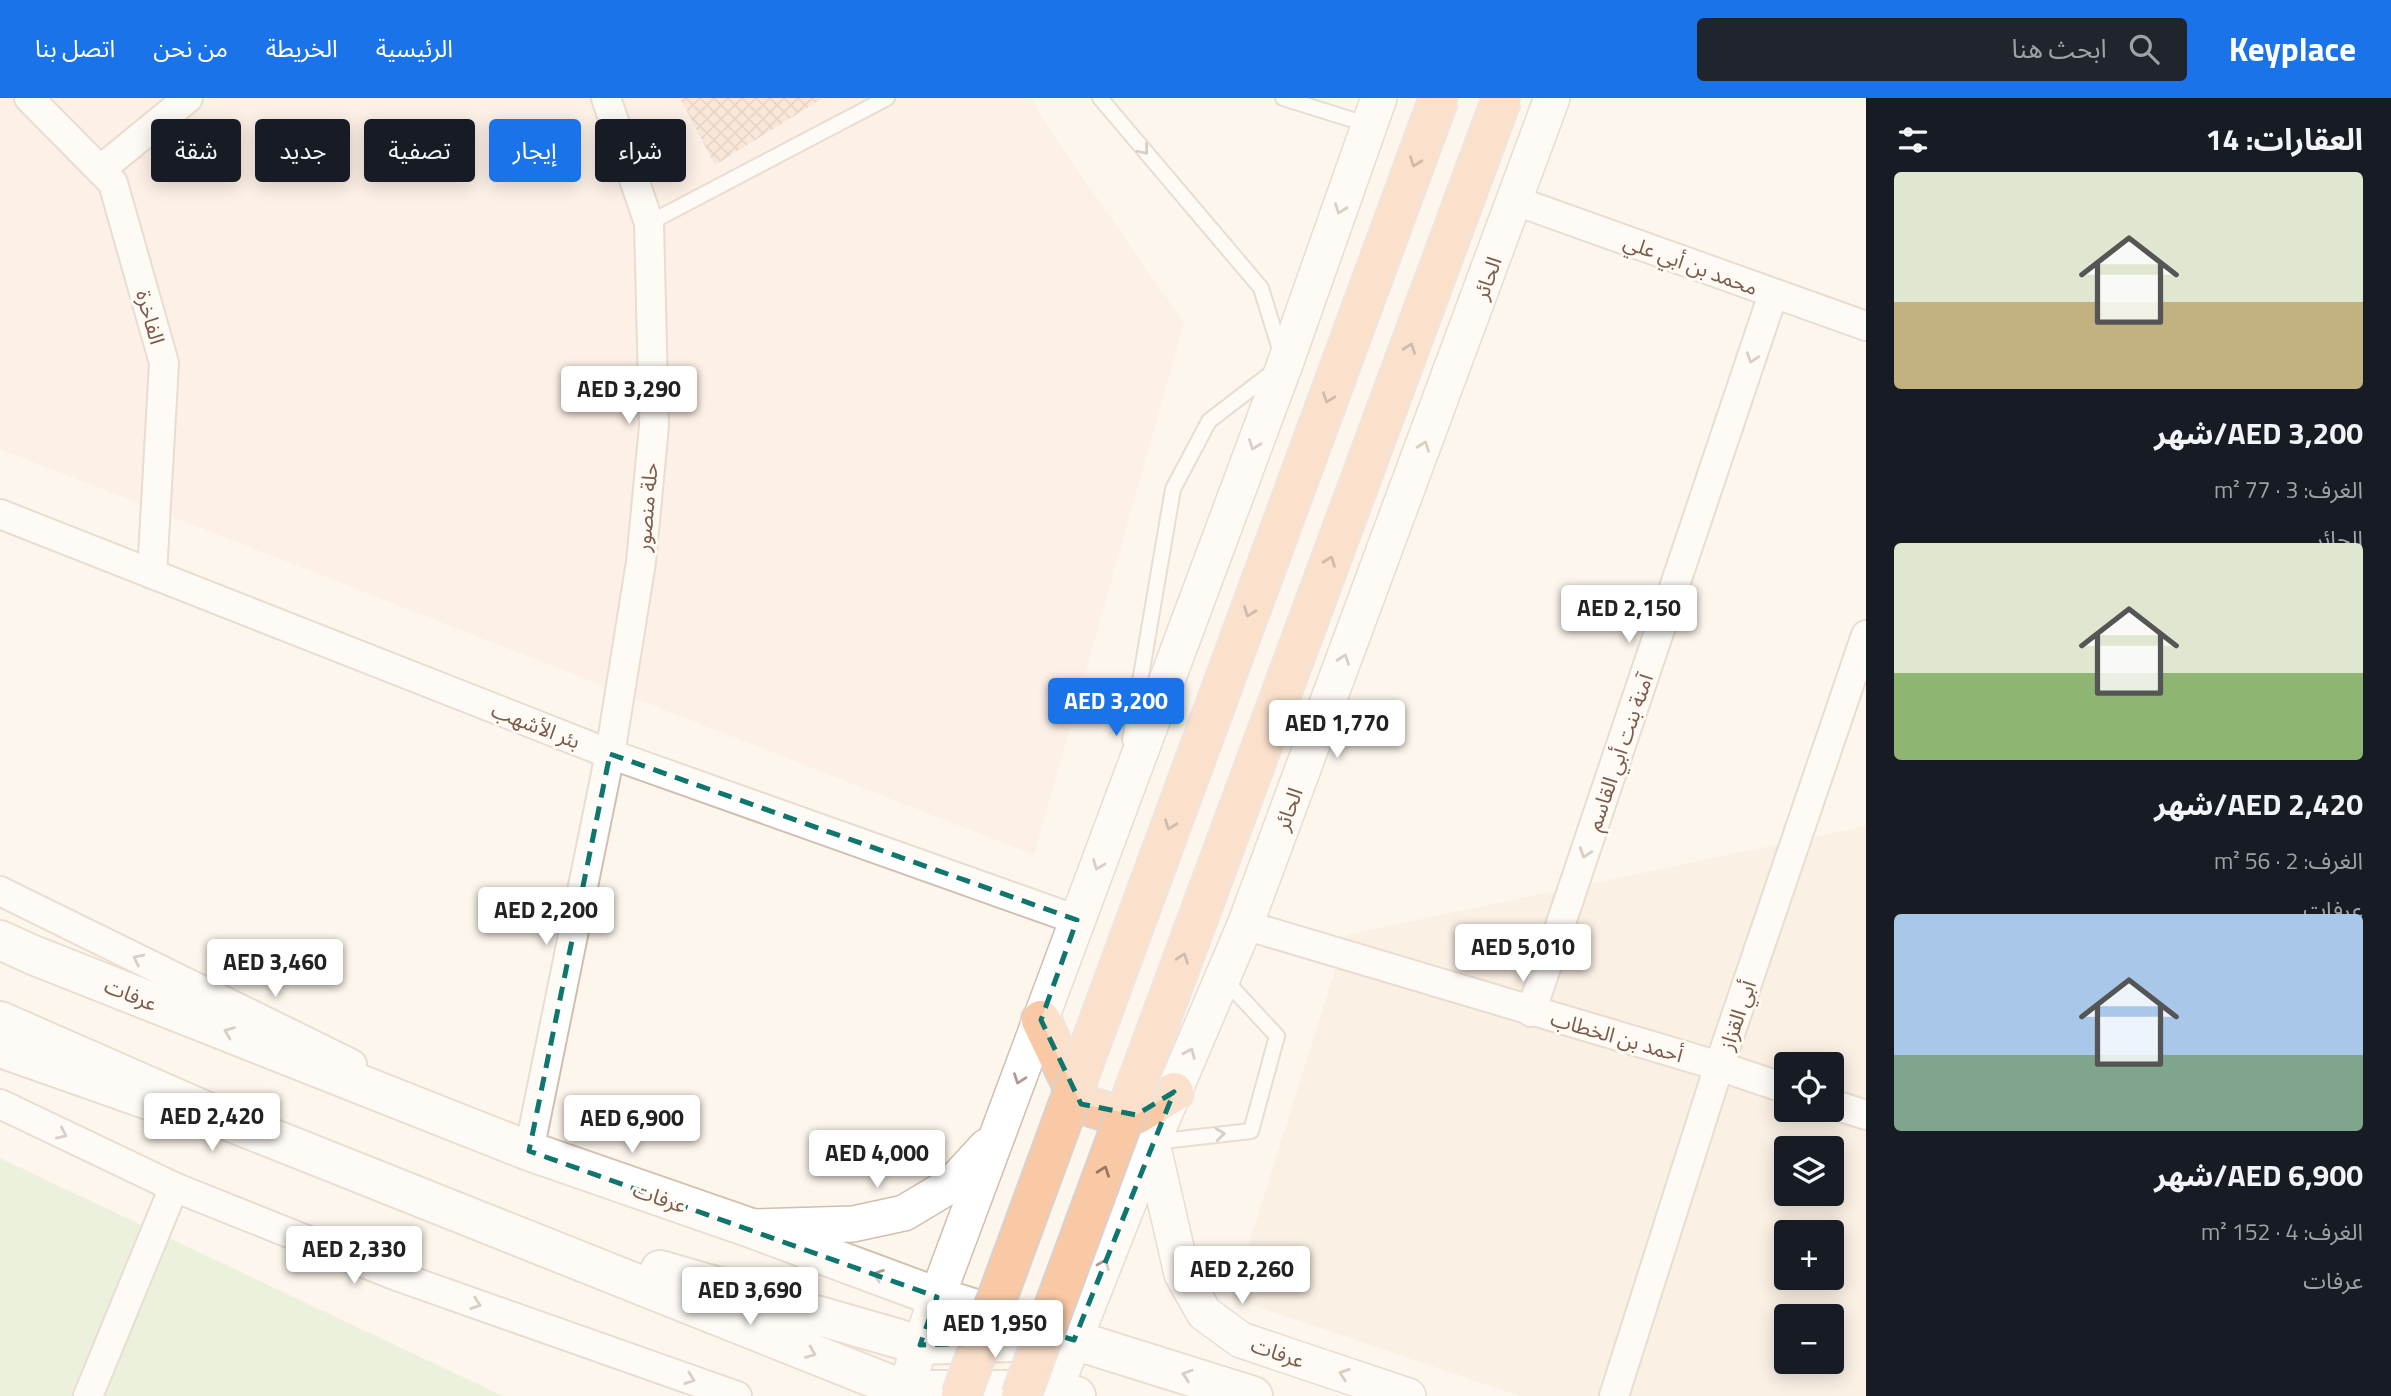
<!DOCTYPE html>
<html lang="ar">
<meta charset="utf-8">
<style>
body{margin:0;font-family:"Titillium Web","Noto Sans Arabic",sans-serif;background:#20242c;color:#f1f3f6;direction:rtl;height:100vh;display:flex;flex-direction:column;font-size:26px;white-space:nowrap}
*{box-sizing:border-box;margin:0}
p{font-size:23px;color:#9ea1a6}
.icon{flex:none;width:38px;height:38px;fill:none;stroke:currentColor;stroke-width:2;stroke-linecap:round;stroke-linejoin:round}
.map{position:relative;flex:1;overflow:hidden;direction:ltr}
.drawer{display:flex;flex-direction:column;background:#171b24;width:525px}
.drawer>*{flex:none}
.hud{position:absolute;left:21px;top:21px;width:665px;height:63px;direction:rtl;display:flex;gap:14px}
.buttons{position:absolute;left:1774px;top:954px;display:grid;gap:14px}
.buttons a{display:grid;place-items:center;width:70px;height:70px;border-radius:7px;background:#171b24;box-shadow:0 4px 18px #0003;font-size:35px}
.price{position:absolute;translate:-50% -60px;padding:0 16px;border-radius:7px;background:#fff;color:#222;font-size:23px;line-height:46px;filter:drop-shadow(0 2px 4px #0008)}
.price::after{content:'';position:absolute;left:50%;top:42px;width:21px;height:16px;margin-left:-10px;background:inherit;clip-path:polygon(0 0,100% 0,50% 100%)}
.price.on{background:#1a73e8;color:#fff}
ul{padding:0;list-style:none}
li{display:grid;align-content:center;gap:14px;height:371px;padding:0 28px}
li span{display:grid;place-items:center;height:217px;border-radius:7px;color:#555}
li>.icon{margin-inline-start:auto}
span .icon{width:126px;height:126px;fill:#fffc;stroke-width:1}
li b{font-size:30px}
h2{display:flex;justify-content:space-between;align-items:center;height:84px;padding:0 28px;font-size:30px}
.chip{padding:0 24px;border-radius:7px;background:#171b24;box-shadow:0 4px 18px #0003;font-size:24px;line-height:63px}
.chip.on{background:#1a73e8;color:#fff}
header{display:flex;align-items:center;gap:42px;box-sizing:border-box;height:98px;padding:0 35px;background:#1a73e8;color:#fff}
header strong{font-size:33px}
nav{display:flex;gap:38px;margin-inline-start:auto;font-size:24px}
.search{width:490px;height:63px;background:#20242c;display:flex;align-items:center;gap:18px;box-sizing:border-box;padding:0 24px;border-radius:7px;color:#9ea1a6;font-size:26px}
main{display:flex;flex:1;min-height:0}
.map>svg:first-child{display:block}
</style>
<header>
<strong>Keyplace</strong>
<div class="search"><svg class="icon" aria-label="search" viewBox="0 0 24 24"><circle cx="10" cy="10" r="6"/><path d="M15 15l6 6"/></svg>ابحث هنا</div>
<nav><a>الرئيسية</a><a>الخريطة</a><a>من نحن</a><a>اتصل بنا</a></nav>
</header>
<main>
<section class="drawer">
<h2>العقارات: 14<svg class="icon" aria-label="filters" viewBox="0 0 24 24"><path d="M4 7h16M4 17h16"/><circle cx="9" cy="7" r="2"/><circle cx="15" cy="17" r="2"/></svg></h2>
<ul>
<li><span style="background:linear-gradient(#dfe7d0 60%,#c2b280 0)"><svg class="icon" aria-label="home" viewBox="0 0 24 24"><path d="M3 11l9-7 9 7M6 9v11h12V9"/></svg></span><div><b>AED 3,200/شهر</b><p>الغرف: 3 · 77 m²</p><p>الحائر</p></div></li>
<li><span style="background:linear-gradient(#dfe7d0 60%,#8fb573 0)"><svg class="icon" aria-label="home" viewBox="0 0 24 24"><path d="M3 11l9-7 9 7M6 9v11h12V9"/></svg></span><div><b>AED 2,420/شهر</b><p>الغرف: 2 · 56 m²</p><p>عرفات</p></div></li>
<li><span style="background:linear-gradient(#a9c7e8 65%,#7fa58c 0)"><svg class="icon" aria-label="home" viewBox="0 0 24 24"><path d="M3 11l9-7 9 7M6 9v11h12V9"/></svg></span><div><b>AED 6,900/شهر</b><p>الغرف: 4 · 152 m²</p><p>عرفات</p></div></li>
</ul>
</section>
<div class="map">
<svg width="1866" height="1298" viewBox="0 0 1866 1298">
<defs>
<pattern id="building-cross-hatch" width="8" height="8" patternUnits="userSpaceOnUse" patternTransform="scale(1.75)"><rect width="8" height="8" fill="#f3d5c3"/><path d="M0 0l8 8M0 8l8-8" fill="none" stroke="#cab0a1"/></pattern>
</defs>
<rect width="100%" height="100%" fill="#fdf6ec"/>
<path fill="#f5e8da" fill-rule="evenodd" d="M 1866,728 L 1866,1298 L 1520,1298 L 1232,1200 L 1346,837 ZM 1787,966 L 1832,966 L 1832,1012 L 1787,1012 ZM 1787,1050 L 1832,1050 L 1832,1096 L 1787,1096 ZM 1787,1134 L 1832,1134 L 1832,1180 L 1787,1180 ZM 1787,1218 L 1832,1218 L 1832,1264 L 1787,1264 Z"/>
<polygon fill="#fde8e0" points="0,0 1032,0 1045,25 1184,225 1034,757 0,351"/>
<polygon fill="#d8ecc9" points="0,1060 503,1298 0,1298"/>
<polygon fill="url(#building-cross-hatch)" points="680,0 823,0 715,67"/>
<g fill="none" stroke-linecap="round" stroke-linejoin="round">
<g stroke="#d1beb0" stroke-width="18">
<g id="service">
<polyline points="1100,0 1261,190 1281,255"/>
<polyline points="1283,0 1369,27"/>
<polyline points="649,125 887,0"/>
<polyline points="1130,642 1173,391 1209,323 1274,273"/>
<polyline points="1154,1044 1251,1033 1277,938 1224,881"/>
</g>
</g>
<g stroke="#d1beb0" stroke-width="32">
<g id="minor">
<polyline points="29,0 113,85 164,265 152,476"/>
<polyline points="100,72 188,0"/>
<polyline points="1516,103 1866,228"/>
<polyline points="0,416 610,656 1077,822"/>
<polyline points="0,793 352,966"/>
<polyline points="1245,827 1719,968 1787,991"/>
<polyline points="1531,914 1773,196"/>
<polyline points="0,955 159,1011"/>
<polyline points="0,1006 174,1089 394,1177 737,1298"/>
<polyline points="1832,1006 1866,1017"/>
<polyline points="514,1046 529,1053 610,656 641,464 654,328 649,125 606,0"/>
<polyline points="88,1298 174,1089"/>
<polyline points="1614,1298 1719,968 1866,537"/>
</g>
</g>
<g stroke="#d1beb0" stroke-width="38">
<g id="tertiary">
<polyline points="1152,1045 1182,1176 1204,1215 1241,1242 1408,1298"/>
<polyline points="753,1129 853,1126 904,1115 951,1087 986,1049"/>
<polyline points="903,1298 937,1199 1285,266 1379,0"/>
<polyline points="1052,1298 1152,1045 1245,827 1552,0"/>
</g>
</g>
<g stroke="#d6c0b0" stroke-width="42">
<g id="secondary">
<polyline points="0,842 33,857 529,1053 748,1129 937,1199 1253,1298"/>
<polyline points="0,923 221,1020 919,1298"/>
<polyline points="660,1172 920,1247 1013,1244"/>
<polyline points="932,1292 1055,1292 1076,1298"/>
</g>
</g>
<g stroke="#dad1cd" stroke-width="42">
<polyline id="trunk" points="1041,922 1081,1006 1124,1019 1136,1017 1174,994"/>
</g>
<use href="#service" stroke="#fff" stroke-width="14"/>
<use href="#minor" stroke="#fff" stroke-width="28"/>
<use href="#tertiary" stroke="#fff" stroke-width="35"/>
<use href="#secondary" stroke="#fff" stroke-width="38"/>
<use href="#trunk" stroke="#f9c8a4" stroke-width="38"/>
<g stroke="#dad1cd" stroke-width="42" stroke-linecap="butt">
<g id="trunk-bridge">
<polyline points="961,1298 1439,0"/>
<polyline points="1021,1298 1502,0"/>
</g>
</g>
<use href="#trunk-bridge" stroke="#f9c8a4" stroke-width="38"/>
</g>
<defs><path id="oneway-chevron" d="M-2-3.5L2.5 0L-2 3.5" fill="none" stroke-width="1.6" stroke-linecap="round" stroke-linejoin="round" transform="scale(1.75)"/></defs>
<g stroke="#af9d94">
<use href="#oneway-chevron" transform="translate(1144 52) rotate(50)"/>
<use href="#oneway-chevron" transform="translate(1340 111) rotate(110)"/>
<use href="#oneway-chevron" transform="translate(1752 260) rotate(109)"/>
<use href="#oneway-chevron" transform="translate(1254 347) rotate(110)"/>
<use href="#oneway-chevron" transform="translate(1424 348) rotate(-70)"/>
<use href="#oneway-chevron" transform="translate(1344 561) rotate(-70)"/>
<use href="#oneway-chevron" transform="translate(1585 755) rotate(109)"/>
<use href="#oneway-chevron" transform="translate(1098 767) rotate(111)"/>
<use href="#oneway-chevron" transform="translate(138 861) rotate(-154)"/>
<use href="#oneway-chevron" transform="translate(229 934) rotate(-158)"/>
<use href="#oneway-chevron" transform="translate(1190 955) rotate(-67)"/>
<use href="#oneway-chevron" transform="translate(1019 981) rotate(110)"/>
<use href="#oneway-chevron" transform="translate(62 1036) rotate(25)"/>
<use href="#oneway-chevron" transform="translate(1220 1036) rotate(-7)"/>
<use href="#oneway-chevron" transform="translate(1104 1166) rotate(-68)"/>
<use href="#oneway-chevron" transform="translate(878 1177) rotate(-160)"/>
<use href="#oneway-chevron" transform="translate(476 1206) rotate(19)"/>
<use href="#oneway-chevron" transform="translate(811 1255) rotate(22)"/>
<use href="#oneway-chevron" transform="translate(1344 1276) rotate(-161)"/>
<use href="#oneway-chevron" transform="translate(1187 1277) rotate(-162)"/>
<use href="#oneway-chevron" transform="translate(690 1281) rotate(20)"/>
</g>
<g stroke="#9a7763">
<use href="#oneway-chevron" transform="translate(1415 64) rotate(110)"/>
<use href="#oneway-chevron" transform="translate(1410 250) rotate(-70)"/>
<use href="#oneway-chevron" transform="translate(1328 300) rotate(110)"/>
<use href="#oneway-chevron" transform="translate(1330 463) rotate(-70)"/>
<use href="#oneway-chevron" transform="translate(1249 514) rotate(110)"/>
<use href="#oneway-chevron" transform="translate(1170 727) rotate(110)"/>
<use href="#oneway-chevron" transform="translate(1183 860) rotate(-70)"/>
<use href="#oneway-chevron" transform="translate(1104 1073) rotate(-70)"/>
</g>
<path d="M0 0H1866V1298H0ZM 610,656 L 1077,822 L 1041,922 L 1081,1006 L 1136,1017 L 1174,994 L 1074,1242 L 1045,1233 L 1041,1243 L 920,1247 L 937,1199 L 529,1053 Z" fill="#fdf6ec" fill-opacity=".55" fill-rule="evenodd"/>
<path fill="none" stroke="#0f766e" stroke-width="5" stroke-dasharray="14 9" stroke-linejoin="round" d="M 610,656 L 1077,822 L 1041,922 L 1081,1006 L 1136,1017 L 1174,994 L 1074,1242 L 1045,1233 L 1041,1243 L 920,1247 L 937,1199 L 529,1053 Z"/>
<g text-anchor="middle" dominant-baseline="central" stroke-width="6" stroke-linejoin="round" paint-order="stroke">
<g font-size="21" fill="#7a5c4d" stroke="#fffaf3">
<text transform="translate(1691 166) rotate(20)">محمد بن أبي علي</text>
<text transform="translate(1487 180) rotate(-70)">الحائر</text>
<text transform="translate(151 219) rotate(74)">الفاخرة</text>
<text transform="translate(646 409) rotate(-85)">حلة منصور</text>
<text transform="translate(536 627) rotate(21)">بئر الأشهب</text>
<text transform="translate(1619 654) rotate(-71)">آمنة بنت أبي القاسم</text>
<text transform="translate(1288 711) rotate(-70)">الحائر</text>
<text transform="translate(131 896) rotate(22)">عرفات</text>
<text transform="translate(1737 917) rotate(-71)">أبي القزاز</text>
<text transform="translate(1617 938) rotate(16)">أحمد بن الخطاب</text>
<text transform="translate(660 1099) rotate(19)">عرفات</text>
<text transform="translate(1278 1254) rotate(19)">عرفات</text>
</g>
</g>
</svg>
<div class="buttons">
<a><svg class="icon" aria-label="locate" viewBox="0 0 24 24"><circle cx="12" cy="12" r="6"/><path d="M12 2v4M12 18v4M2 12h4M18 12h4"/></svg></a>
<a><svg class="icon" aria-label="layers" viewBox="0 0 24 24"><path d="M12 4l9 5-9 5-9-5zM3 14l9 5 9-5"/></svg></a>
<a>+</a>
<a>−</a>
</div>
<b class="price" style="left:629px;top:328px">AED 3,290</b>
<b class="price" style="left:1629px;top:547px">AED 2,150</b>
<b class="price on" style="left:1116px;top:640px">AED 3,200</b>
<b class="price" style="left:1337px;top:662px">AED 1,770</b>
<b class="price" style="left:546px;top:849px">AED 2,200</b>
<b class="price" style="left:1523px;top:886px">AED 5,010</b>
<b class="price" style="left:275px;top:901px">AED 3,460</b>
<b class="price" style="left:212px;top:1055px">AED 2,420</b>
<b class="price" style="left:632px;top:1057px">AED 6,900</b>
<b class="price" style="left:877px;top:1092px">AED 4,000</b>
<b class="price" style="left:354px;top:1188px">AED 2,330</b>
<b class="price" style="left:1242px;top:1208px">AED 2,260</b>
<b class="price" style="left:750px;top:1229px">AED 3,690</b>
<b class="price" style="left:995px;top:1262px">AED 1,950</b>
<div class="hud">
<a class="chip">شراء</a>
<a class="chip on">إيجار</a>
<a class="chip">تصفية</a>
<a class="chip">جديد</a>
<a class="chip">شقة</a>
</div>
</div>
</main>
